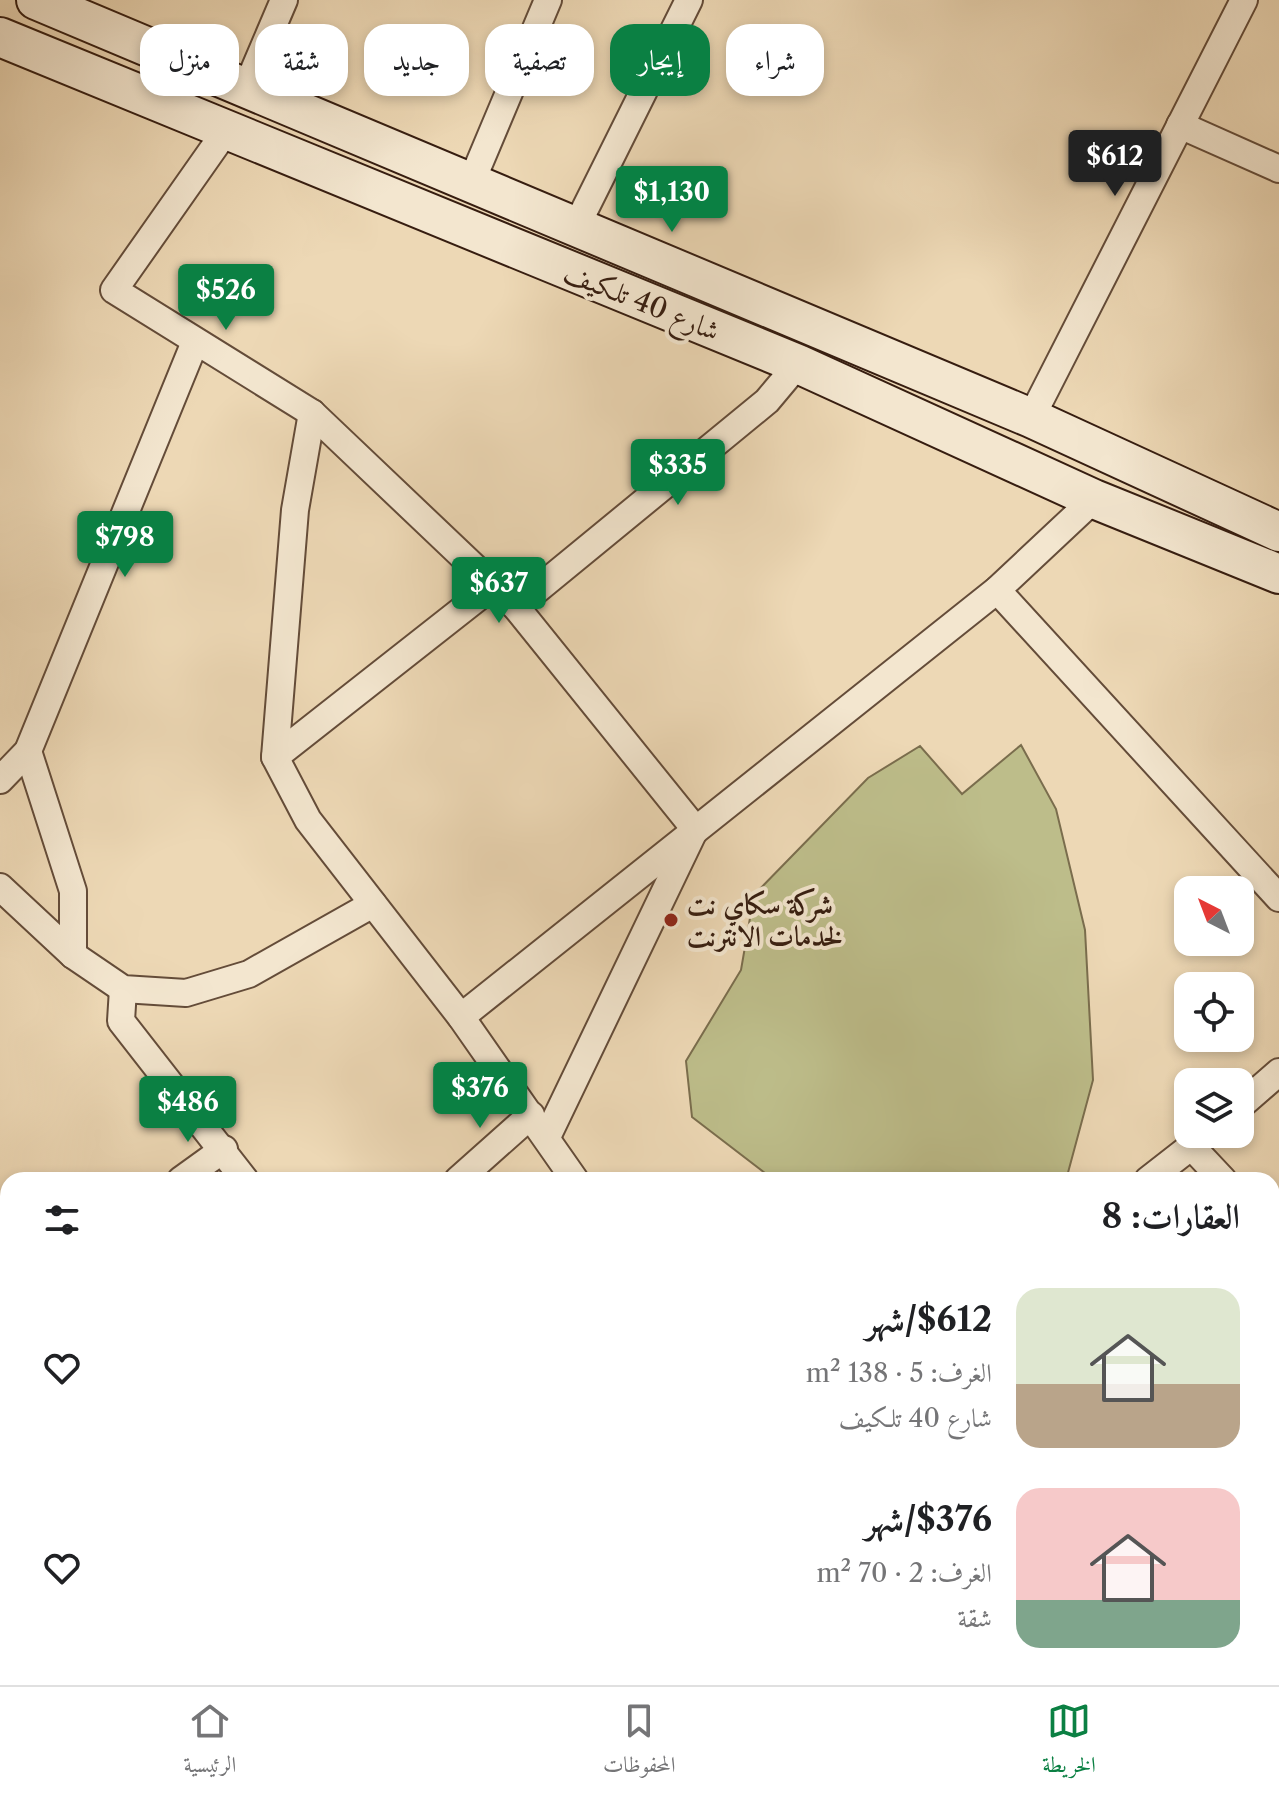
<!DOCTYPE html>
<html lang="ar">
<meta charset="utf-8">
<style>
body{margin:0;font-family:"Libre Caslon Text",Amiri,serif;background:#f2f2f2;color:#202124;direction:rtl;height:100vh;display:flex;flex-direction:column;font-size:30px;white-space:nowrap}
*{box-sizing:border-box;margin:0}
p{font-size:26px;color:#757577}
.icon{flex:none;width:44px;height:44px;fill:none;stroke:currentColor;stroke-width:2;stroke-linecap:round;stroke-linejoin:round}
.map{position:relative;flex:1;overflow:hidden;direction:ltr}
.sheet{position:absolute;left:0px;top:1172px;width:1280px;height:514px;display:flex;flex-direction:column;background:#fff;border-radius:24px 24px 0 0;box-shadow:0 4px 12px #0003;direction:rtl}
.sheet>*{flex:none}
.guide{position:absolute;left:24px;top:24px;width:800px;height:72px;direction:rtl;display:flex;gap:16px}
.needle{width:52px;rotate:318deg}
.controls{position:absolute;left:1174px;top:876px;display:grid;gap:16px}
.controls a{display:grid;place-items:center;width:80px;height:80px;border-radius:16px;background:#fff;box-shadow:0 4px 12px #0003;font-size:40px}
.price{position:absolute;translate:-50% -68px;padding:0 18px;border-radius:8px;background:#0b8043;color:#fff;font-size:26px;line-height:52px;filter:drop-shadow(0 2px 4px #0008)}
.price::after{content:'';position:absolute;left:50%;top:48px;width:24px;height:18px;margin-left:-12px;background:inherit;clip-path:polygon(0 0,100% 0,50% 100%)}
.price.active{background:#222;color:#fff}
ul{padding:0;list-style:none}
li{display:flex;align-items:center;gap:24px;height:200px;padding:0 40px}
li span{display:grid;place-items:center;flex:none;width:224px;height:160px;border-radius:24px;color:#555}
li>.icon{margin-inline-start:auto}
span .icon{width:96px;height:96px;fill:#fffc;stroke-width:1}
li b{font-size:34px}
h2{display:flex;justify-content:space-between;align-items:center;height:96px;padding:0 40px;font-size:34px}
.pill{padding:0 28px;border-radius:24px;background:#fff;box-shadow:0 4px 12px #0003;font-size:28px;line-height:72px}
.pill.active{background:#0b8043;color:#fff}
.dock{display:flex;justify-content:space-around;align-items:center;height:112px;border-top:2px solid #e0e0e0;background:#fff;font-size:22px;color:#757577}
.dock a{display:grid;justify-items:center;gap:4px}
.dock .active{color:#0b8043}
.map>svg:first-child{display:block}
</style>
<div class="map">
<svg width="1279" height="1685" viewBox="0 0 1279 1685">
<rect width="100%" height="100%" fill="#edd8b5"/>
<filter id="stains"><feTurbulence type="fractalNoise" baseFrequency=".0025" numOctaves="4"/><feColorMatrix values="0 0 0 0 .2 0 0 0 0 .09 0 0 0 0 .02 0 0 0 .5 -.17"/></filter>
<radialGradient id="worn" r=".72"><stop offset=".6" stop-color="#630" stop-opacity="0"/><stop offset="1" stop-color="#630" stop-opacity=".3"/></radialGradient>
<polygon fill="#bdbd8a" stroke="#7a6d4d" stroke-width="2" points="1021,745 1056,809 1085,930 1093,1080 1066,1180 774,1180 692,1117 686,1061 741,970 754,895 868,778 920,746 962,794"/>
<polygon fill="#de9374" stroke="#361d10" stroke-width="2" points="781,1678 812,1678 807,1685 791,1685"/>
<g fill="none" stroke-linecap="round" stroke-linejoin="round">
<g stroke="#644c39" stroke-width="30">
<g id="street">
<polyline points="246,89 284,0"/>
<polyline points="1180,125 1279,169"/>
<polyline points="225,132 114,290 312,413 516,607 695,829 547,1137"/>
<polyline points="471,183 548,0"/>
<polyline points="576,227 689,0"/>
<polyline points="312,413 295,510 275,757 308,820 461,1017 575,1180"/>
<polyline points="1031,418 1244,0"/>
<polyline points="997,590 1279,898"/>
<polyline points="516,607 767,401 798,364"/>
<polyline points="28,751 73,891 73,955"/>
<polyline points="275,757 495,584"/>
<polyline points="0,780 28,751 195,342"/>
<polyline points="0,887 73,955 123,989 186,993 249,974 373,904"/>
<polyline points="123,989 121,1021 245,1180"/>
<polyline points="461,1017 997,590 1094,499"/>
<polyline points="1240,1106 1279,1072"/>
<polyline points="1192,1147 1223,1180"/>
<polyline points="181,1180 224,1149"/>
<polyline points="458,1180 531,1115"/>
<polyline points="1148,1180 1207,1134"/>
<polyline points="0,1225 8,1234"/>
<polyline points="1272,1233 1279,1240"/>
<polyline points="0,1431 8,1426"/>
<polyline points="0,1503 8,1512"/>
<polyline points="747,1678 758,1685"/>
<polyline points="1060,1678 1068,1685"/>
<polyline points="379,1685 390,1678"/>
<polyline points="833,1685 837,1678"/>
</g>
</g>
<g stroke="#361d10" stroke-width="42">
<g id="secondary">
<polyline points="36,0 1031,418 1279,532"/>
<polyline points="0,37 798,364 1094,499 1279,574"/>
</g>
</g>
<use href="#street" stroke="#f3e6cf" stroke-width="26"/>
<use href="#secondary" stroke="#f3e6cf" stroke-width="38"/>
</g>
<circle fill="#8f2418" stroke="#f3e6cf" stroke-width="3" cx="671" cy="920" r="8"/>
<g text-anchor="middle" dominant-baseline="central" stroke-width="8" stroke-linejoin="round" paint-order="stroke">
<g font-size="28" fill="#361d10" stroke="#f3e6cf">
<text transform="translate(642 301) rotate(22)">شارع 40 تلكيف</text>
</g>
<g font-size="28" font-weight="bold" fill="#361d10" stroke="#f3e6cf" text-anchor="start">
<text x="687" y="904">شركة سكاي نت<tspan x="687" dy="32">لخدمات الانترنت</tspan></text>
</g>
</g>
<rect width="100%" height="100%" filter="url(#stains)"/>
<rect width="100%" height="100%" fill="url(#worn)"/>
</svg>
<div class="controls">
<a><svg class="needle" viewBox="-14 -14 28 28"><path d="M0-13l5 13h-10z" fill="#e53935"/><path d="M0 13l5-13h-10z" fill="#757577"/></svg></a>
<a><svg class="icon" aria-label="locate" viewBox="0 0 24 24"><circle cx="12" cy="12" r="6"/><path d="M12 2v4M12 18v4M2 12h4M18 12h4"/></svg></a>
<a><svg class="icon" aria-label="layers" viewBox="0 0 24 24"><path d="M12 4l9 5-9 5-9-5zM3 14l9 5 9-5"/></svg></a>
</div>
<b class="price active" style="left:1115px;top:198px">$612</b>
<b class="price" style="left:672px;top:234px">$1,130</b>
<b class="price" style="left:226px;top:332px">$526</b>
<b class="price" style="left:678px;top:507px">$335</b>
<b class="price" style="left:125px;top:579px">$798</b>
<b class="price" style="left:499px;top:625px">$637</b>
<b class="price" style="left:480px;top:1130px">$376</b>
<b class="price" style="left:188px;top:1144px">$486</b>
<div class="guide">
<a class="pill">شراء</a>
<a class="pill active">إيجار</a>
<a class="pill">تصفية</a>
<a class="pill">جديد</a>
<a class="pill">شقة</a>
<a class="pill">منزل</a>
</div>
<section class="sheet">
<h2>العقارات: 8<svg class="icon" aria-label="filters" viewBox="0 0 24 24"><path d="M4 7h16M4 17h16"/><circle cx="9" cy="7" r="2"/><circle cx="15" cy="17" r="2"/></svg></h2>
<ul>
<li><span style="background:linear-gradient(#dfe7d0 60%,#b9a48a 0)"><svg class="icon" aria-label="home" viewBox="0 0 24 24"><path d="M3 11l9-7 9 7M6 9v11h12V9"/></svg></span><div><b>$612/شهر</b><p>الغرف: 5 · 138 m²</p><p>شارع 40 تلكيف</p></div><svg class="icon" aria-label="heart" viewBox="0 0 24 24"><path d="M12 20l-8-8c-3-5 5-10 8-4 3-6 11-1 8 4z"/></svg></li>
<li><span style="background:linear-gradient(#f6c9c9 70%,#7fa58c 0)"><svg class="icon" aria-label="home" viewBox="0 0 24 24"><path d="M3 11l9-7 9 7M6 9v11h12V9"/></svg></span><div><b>$376/شهر</b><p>الغرف: 2 · 70 m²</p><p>شقة</p></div><svg class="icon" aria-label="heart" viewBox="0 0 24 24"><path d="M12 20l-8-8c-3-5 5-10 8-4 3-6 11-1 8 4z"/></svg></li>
</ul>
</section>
</div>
<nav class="dock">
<a class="active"><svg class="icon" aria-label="map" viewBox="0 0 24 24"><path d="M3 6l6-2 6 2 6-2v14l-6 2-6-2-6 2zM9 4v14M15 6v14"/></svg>الخريطة</a>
<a><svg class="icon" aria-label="saved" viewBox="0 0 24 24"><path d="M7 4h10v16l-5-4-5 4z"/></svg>المحفوظات</a>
<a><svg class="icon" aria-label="home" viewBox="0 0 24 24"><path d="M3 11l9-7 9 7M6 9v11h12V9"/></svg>الرئيسية</a>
</nav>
